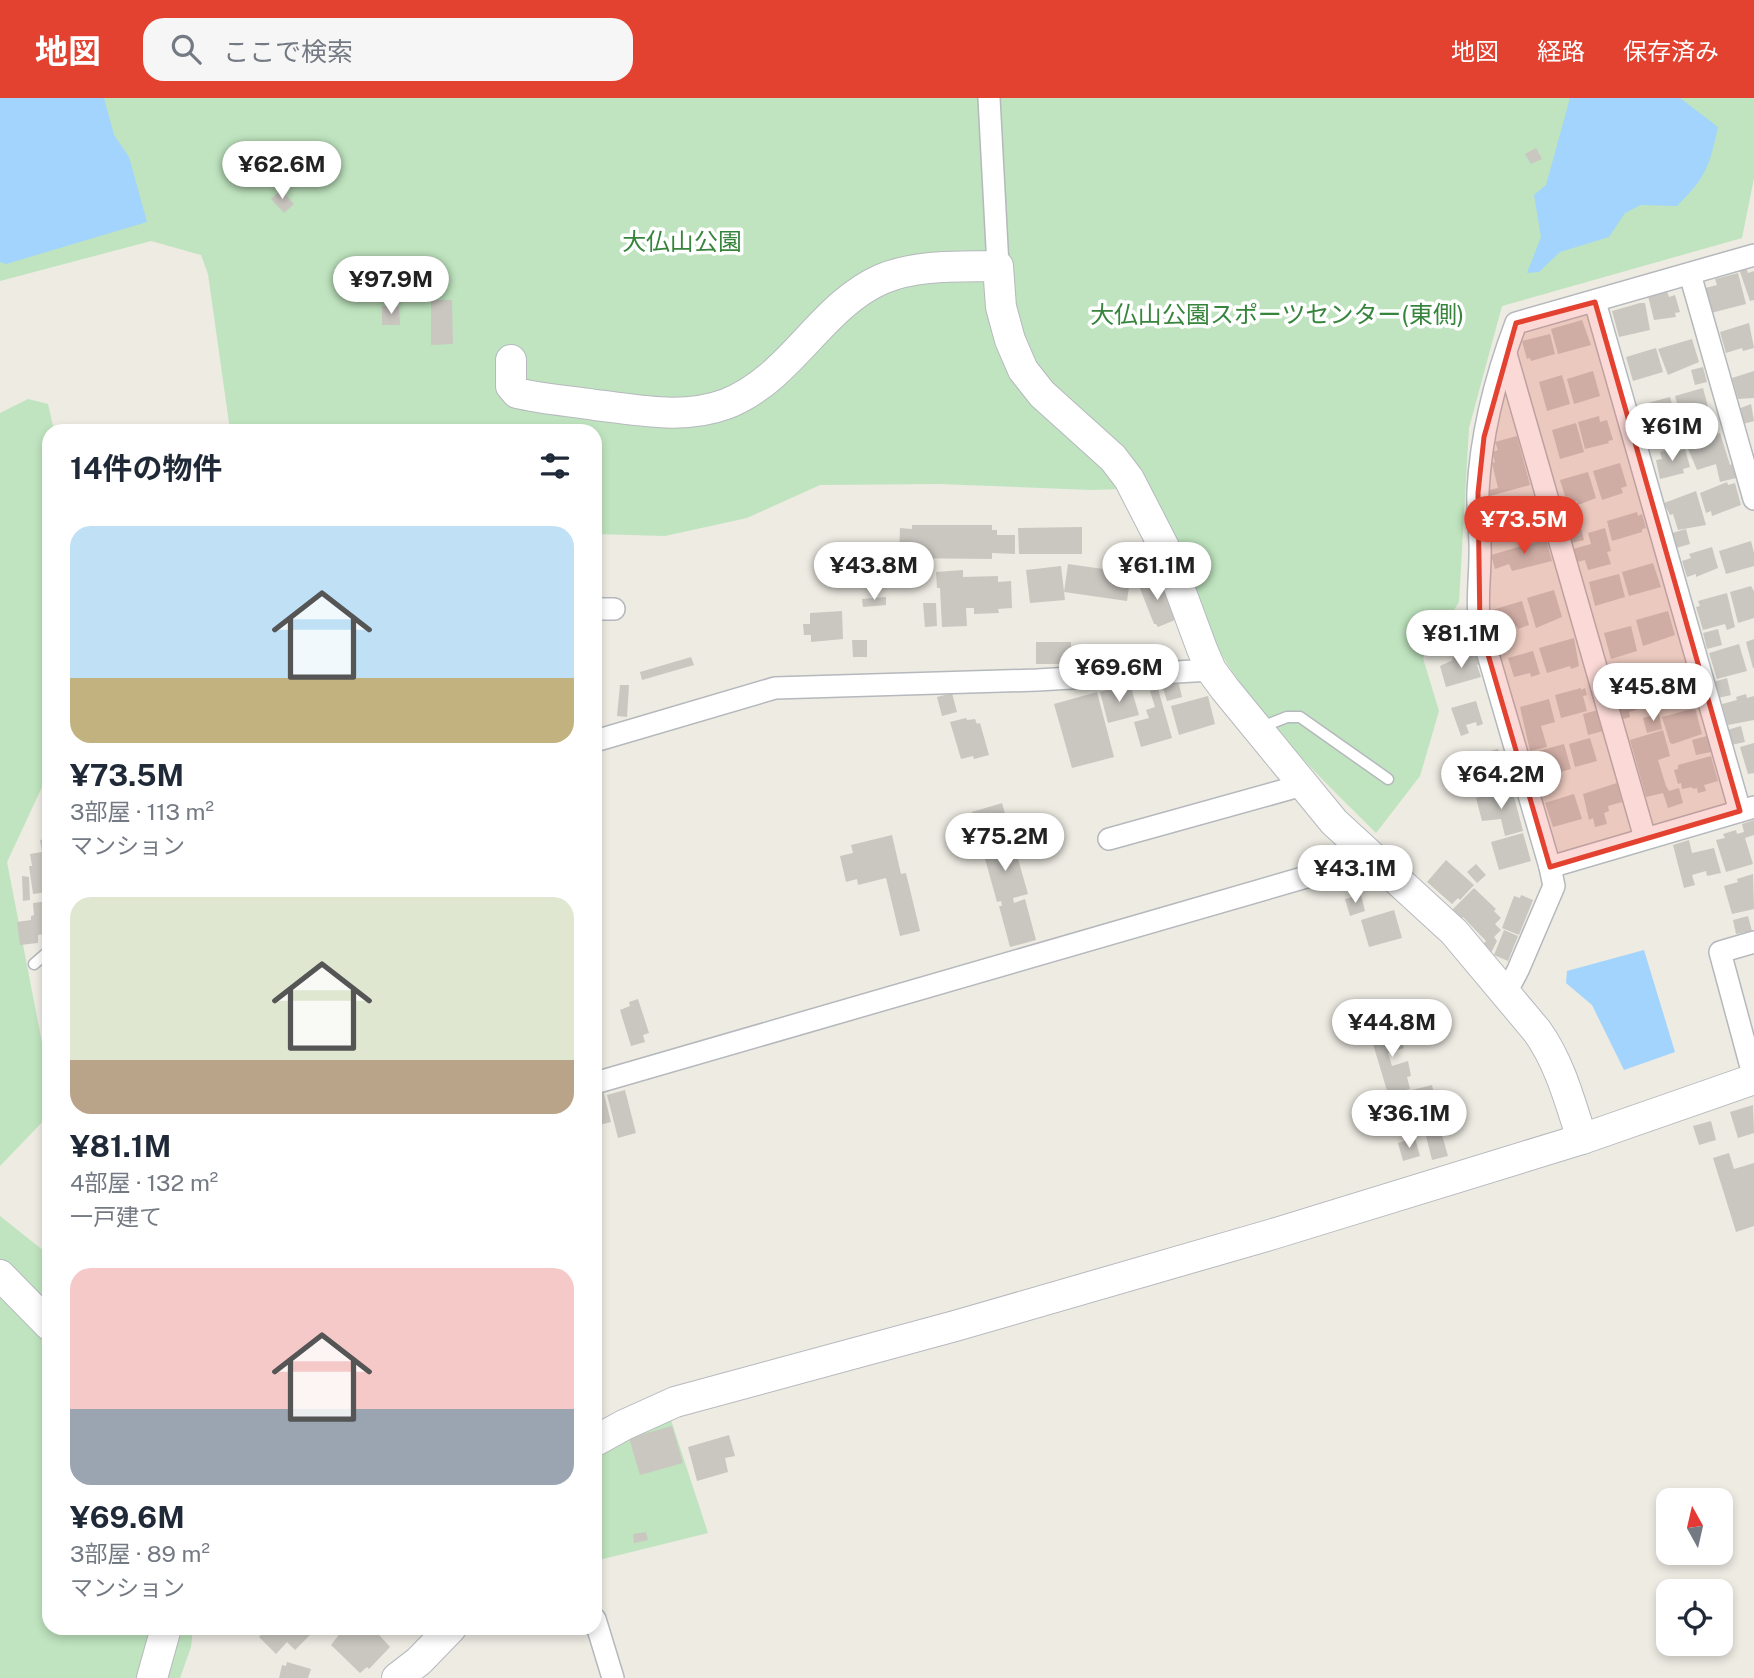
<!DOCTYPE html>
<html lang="ja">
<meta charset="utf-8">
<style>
body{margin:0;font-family:"Public Sans","Noto Sans JP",sans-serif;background:#f6f6f7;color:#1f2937;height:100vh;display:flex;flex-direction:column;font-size:26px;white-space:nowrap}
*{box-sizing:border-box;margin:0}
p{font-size:23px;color:#747a83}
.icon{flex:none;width:38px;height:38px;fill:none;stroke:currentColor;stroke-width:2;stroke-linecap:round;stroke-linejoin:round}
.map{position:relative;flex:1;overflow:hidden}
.panel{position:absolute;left:42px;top:326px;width:560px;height:1211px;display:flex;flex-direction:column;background:#fff;border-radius:21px;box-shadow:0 4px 10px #0003}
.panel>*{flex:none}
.needle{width:46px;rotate:352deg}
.buttons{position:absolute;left:1656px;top:1390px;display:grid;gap:14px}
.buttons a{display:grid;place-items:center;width:77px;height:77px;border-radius:14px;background:#fff;box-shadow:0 4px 10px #0003;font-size:35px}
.price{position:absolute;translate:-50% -60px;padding:0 16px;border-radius:24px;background:#fff;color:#222;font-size:23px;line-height:46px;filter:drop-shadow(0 2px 4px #0008)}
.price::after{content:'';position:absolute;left:50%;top:42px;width:21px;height:16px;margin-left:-10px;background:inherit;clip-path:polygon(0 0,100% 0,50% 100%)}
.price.on{background:#e44231;color:#fff}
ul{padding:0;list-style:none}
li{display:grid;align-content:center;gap:14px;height:371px;padding:0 28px}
li span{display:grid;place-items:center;height:217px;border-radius:21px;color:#555}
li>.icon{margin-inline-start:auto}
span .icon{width:126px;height:126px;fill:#fffc;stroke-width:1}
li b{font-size:30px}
h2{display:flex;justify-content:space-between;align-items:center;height:84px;padding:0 28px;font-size:30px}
header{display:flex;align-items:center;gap:42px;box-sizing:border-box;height:98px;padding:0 35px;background:#e44231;color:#fff}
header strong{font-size:33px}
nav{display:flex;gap:38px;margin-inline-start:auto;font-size:24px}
.search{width:490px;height:63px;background:#f6f6f7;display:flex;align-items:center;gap:18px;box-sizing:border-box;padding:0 24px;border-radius:21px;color:#747a83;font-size:26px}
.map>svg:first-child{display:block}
</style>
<header>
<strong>地図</strong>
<div class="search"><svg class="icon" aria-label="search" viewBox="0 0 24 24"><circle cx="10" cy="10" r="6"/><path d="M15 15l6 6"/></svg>ここで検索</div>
<nav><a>地図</a><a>経路</a><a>保存済み</a></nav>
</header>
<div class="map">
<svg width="1754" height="1580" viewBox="0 0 1754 1580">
<rect width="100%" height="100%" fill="#edebe2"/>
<g fill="#bfe4bf">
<path d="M 0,0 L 1754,0 L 1754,80 L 1742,140 L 1502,208 L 1469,330 L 1459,504 L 1423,560 L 1439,613 L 1420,678 L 1376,735 C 1317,676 1252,615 1213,541 L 1149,390 L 1092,392 L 939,386 L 820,387 L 747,420 L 665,438 L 595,436 L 595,332 L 230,332 L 208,176 L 201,157 L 151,143 L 0,183 Z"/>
<polygon points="28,301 48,306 54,332 49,332 49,674 7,764 49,981 49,1017 0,1068 0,315"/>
<polygon points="0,1118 49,1157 49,1530 193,1530 191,1549 180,1580 0,1580"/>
<polygon points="671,1322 708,1435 595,1463 595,1359 619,1344"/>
</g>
<g fill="#a2d4fd">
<polygon points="0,0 104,0 114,37 129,59 147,124 6,166 0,164"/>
<path d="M 1570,0 L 1680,0 L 1718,29 C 1709,69 1707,78 1677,108 L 1641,107 L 1625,115 L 1609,139 L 1560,154 L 1539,174 L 1527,175 L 1541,139 L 1534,97 L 1546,87 Z"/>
<polygon points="1644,852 1675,954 1624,972 1592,907 1566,885 1567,873"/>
</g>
<g fill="#cac7c1">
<polygon points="1536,50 1542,61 1531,66 1525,56"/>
<polygon points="281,92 294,106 284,115 271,101"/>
<polygon points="400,169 411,169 412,189 401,189"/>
<polygon points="1746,169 1748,175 1754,173 1754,202 1750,203 1739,171"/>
<polygon points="1738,175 1746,206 1711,215 1705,190 1717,187 1715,181"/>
<polygon points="1667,193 1669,199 1675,197 1680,214 1675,215 1676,219 1654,222 1648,198"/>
<polygon points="431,202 452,202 453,246 431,247"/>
<polygon points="1640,205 1645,205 1650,232 1619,239 1612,213"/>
<polygon points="382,208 399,208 400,227 382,227"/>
<polygon points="1582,222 1591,247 1558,256 1551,231"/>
<polygon points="1749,225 1754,250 1743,253 1742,250 1726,255 1720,234"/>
<polygon points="1550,236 1555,256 1531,263 1530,260 1527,261 1522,243"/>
<polygon points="1692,241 1699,264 1668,277 1658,251"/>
<polygon points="1656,250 1663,274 1633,283 1626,259"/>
<polygon points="1703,269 1707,284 1695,287 1691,272"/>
<polygon points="1593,273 1600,298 1574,306 1567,281"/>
<polygon points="1754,273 1754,300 1738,301 1732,280"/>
<polygon points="1562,277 1570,306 1547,313 1539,284"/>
<polygon points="1703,290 1709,313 1699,316 1702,326 1693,329 1692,324 1683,327 1675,298"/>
<polygon points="1670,299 1677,323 1654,329 1653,325 1646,327 1642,313 1650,311 1648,305"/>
<polygon points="1751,306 1754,323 1743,326 1738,311"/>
<polygon points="1599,318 1600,324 1607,322 1613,342 1608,343 1609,345 1585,351 1578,324"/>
<polygon points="1576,325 1584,354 1560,361 1552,332"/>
<polygon points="1720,335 1730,367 1732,366 1736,380 1720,384 1716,366 1697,372 1686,346"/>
<polygon points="1517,338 1530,387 1490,398 1489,392 1498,390 1492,365 1495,364 1492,354 1498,352 1495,344"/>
<polygon points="1672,351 1673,355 1685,351 1690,369 1683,371 1684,375 1660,381 1656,362 1662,361 1660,354"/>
<polygon points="1620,365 1627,388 1621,390 1623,395 1602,402 1593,373"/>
<polygon points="1588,374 1596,400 1578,407 1577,403 1567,405 1560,382"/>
<polygon points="1727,384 1728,387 1735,385 1741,407 1712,418 1711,413 1706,415 1700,395"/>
<polygon points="1696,393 1706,427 1678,432 1673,416 1670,417 1664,405"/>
<polygon points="1637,414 1638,418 1642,416 1646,430 1642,431 1642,434 1612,443 1607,423"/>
<polygon points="912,427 992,427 992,432 997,432 997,437 1015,437 1015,456 992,455 992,461 899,460 900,430 912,431"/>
<polygon points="1580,427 1584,442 1571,445 1568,430"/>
<polygon points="1082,429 1082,456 1019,456 1018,430"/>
<polygon points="1605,430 1611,453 1607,454 1611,466 1588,472 1585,462 1577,464 1573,451 1591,446 1588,435"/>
<polygon points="1686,431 1690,446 1676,450 1672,435"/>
<polygon points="1546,441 1552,463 1512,473 1509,466 1495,471 1491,457"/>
<polygon points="1751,443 1754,455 1754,468 1726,476 1719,453"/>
<polygon points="1712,449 1718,470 1696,479 1696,476 1687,479 1682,463 1691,460 1689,456"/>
<polygon points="1653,465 1661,489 1629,498 1622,474"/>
<polygon points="1068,466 1131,475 1127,503 1064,494"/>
<polygon points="1061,468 1065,502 1030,505 1026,472"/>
<polygon points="963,472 963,479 998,478 998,484 1011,483 1012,510 998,511 999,515 974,516 974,510 966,510 967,528 942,529 940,490 937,490 936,474"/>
<polygon points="1619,476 1625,499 1595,508 1589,484"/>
<polygon points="1160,479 1175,522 1158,529 1156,526 1154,526 1139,488"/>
<polygon points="1751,488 1754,493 1754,520 1738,525 1730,494"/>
<polygon points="1554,492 1562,519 1536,530 1527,500"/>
<polygon points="1727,495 1735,529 1727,532 1725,526 1703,532 1696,509 1700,508 1698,503"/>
<polygon points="886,499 886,507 863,509 862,501"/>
<polygon points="1522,503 1529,527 1518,531 1517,528 1507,531 1506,528 1497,531 1492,512"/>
<polygon points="923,505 936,505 937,528 925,529"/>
<polygon points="842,513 843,541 811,544 811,537 804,537 803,526 810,526 810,515"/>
<polygon points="1668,513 1675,537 1643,548 1636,522"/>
<polygon points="1631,528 1637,553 1611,561 1604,535"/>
<polygon points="1718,531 1722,547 1707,551 1703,535"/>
<polygon points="1574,540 1579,568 1571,571 1570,568 1547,575 1539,550"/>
<polygon points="1754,541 1754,570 1753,570 1746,544"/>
<polygon points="852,542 867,542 867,559 853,559"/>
<rect x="1036" y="544" width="35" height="22"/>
<polygon points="1739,546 1747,573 1717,581 1709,555"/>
<polygon points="1533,553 1540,576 1531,579 1530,575 1514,579 1508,560"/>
<polygon points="1468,556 1469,558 1478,556 1480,566 1477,567 1481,579 1446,589 1440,568 1453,562 1452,560"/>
<polygon points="691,559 694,567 642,582 640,574"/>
<polygon points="1682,566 1689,591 1656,600 1649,574"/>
<polygon points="1646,570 1654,597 1650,599 1652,607 1629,614 1630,619 1623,621 1615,594 1645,584 1643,580 1639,581 1637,572"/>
<polygon points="1727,580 1731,597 1718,600 1713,584"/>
<polygon points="1178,582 1182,599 1167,603 1162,587"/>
<polygon points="1130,586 1139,617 1108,625 1100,594"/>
<polygon points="620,587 629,587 627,619 617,618"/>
<polygon points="1581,590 1581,592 1585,590 1587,597 1583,598 1587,613 1561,620 1555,597"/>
<polygon points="1158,591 1172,640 1141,649 1134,624 1149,620 1146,612 1155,609 1150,593"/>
<polygon points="1097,594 1114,659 1072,670 1054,606"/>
<polygon points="952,595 957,614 942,618 937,599"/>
<polygon points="1746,596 1747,600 1754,598 1754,622 1728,627 1722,606 1737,602 1736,599"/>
<polygon points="1208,598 1215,626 1179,637 1171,608"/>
<polygon points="1549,601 1555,624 1541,628 1547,649 1530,653 1520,609"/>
<polygon points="1476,603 1483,626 1477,628 1476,624 1466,627 1469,635 1461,638 1451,610"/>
<polygon points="1695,610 1702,636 1673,646 1670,645 1662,619"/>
<polygon points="1598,612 1603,633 1588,637 1583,616"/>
<polygon points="1659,616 1662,631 1647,635 1643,620"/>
<polygon points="966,620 967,622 975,621 977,626 980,625 989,657 974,661 973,658 961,661 950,624"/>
<polygon points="1741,628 1745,644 1731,647 1727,632"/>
<polygon points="1663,632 1670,658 1658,662 1666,688 1669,693 1679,690 1683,705 1668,710 1663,695 1646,699 1630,642"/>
<polygon points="1707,638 1711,654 1696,657 1692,642"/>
<polygon points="1590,640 1597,663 1575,669 1569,646"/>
<polygon points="1754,645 1754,675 1748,676 1740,649"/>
<polygon points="1564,646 1571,671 1542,679 1540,672 1536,673 1531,655"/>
<polygon points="1498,651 1504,671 1471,680 1466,660"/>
<polygon points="1711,658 1718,683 1704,687 1706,693 1698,695 1697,690 1693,691 1692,689 1682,691 1681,685 1678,686 1674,672 1678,671 1678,667"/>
<polygon points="1617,685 1622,704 1608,708 1609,713 1604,715 1607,726 1595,729 1593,720 1589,722 1583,696"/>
<polygon points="1512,691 1523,733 1505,738 1501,721 1482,723 1476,700"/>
<polygon points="1574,696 1582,721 1553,729 1545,705"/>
<polygon points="1002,705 1028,796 1013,800 1014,805 1025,801 1036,842 1010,849 999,808 1002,808 1001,803 997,804 972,714"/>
<polygon points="1754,722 1754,737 1745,740 1753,766 1726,774 1716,742 1725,740 1723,736 1736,732 1737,736 1744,734 1742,726"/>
<polygon points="1523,735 1531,763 1499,772 1491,744"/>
<polygon points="892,737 901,776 906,775 920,833 900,838 886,780 858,787 857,781 846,784 840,758 853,755 851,747"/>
<polygon points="49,740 48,794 33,796 29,768 32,768 30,756 42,754 40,742"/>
<polygon points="1689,742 1692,755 1714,750 1721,775 1707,778 1706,773 1692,777 1695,787 1684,790 1673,747"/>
<polygon points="1446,762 1474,787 1460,802 1458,800 1452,806 1427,784"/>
<polygon points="1476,766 1486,777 1477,785 1467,774"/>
<polygon points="1753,776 1754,811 1732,816 1724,788 1738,784 1737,781"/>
<polygon points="22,778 29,779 30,802 23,803"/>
<polygon points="1474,790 1496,811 1494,813 1501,820 1495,826 1501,832 1494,839 1497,843 1490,857 1481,848 1486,843 1463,819 1461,821 1452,812"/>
<polygon points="1361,797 1365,813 1350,818 1345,801"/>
<polygon points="1521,797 1533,802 1519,837 1502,830 1514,798 1520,800"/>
<polygon points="49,803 49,835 38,837 38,845 20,847 17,824 31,822 31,818 34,817 33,805"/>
<polygon points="1394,812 1402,840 1369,849 1361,822"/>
<polygon points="1748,818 1752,833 1736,836 1733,822"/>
<polygon points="1504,832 1518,838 1508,863 1494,857"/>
<polygon points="638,901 649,935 643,937 645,944 631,948 620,912 630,908 629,904"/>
<polygon points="1410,931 1414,942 1402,945 1404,950 1388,955 1392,968 1408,963 1411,978 1407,979 1410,991 1388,996 1370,936 1384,932 1386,938"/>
<polygon points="1432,987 1437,1008 1432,1009 1436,1027 1414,1032 1404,994"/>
<polygon points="603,992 611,1024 595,1028 595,994"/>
<polygon points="625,992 636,1035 618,1040 607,997"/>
<polygon points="1753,1007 1754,1035 1738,1040 1730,1014"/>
<polygon points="1711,1023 1716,1042 1699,1047 1693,1028"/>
<polygon points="1440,1030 1448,1058 1432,1062 1425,1034"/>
<polygon points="1415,1040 1420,1058 1403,1063 1398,1045"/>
<polygon points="1729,1055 1734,1071 1754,1065 1754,1128 1736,1134 1713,1060"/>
<polygon points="672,1328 683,1365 640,1377 629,1340"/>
<polygon points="729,1337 735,1358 725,1360 728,1374 697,1383 688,1349"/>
<polygon points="646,1434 648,1442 634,1445 633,1436"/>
<polygon points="267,1530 306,1530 312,1535 295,1552 287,1544 276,1556 259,1539"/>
<polygon points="344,1530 373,1530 390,1549 369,1571 367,1569 360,1575 331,1547"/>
<polygon points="287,1564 311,1571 308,1580 279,1580 282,1567 286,1568"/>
</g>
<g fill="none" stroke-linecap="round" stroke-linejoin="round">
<g stroke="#b5b8bc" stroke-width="13">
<g id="lane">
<polyline points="1259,630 1287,619 1300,619 1388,681"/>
<polyline points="34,866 49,853"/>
</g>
</g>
<g stroke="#b5b8bc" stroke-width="24">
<g id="street">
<polyline points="989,0 998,168"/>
<polyline points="1690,176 1754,401"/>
<polyline points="1595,204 1740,713"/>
<polyline points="1506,256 1645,740"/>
<polyline points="595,511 614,511"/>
<polyline points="595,643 775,590 1037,582 1211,572"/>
<polyline points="1109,741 1303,687"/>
<polyline points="1550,769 1754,709"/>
<polyline points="1754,844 1720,854 1754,980"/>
<path d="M 1506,895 L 1518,872 L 1554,788 L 1550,769 L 1480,529 C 1476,505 1480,482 1480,458 C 1481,437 1477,415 1478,393 C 1481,336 1496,278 1516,225 L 1754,157"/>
<polyline points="595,985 1372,760"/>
<polyline points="595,1521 613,1580"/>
</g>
</g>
<g stroke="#b6b9be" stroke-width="32">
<g id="secondary">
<path d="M 511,262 L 511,288 L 517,295 C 542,301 569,303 595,307 C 639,312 683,322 726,306 C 791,281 820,208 882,181 C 918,166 960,169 998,168 L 1001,209 L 1010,242 L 1023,272 L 1042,296 L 1113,360 L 1129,381 L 1165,451 L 1202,551 L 1211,572 L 1225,591 L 1334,724 L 1454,834 L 1537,933 C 1560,965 1570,1004 1582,1041"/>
<polyline points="0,1177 49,1227"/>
<polyline points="595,1343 624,1327 675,1304 955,1228 1273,1136 1582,1041 1754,981"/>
<polyline points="152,1580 166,1530"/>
<polyline points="397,1580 419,1563 451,1530"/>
</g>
</g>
<use href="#lane" stroke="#fff" stroke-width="10"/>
<use href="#street" stroke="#fff" stroke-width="21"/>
<use href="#secondary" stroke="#fff" stroke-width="30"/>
</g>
<path fill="#e44231" fill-opacity="0.2" stroke="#e44231" stroke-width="5" stroke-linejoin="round" d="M 1595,204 L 1740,713 L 1550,769 L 1480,529 L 1478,395 L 1484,339 L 1516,225 Z"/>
<g text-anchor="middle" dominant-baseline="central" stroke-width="7" stroke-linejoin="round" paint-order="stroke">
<g font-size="24" fill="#37853c" stroke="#fff">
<text x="682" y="143">大仏山公園</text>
<text x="1277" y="216">大仏山公園スポーツセンター(東側)</text>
</g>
</g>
</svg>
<div class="buttons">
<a><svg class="needle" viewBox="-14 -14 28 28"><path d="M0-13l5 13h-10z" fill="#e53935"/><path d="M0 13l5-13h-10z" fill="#747a83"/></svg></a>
<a><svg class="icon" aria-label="locate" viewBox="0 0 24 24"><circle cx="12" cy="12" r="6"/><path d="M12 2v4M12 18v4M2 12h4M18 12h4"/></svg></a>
</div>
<b class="price" style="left:282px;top:103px">¥62.6M</b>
<b class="price" style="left:391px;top:218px">¥97.9M</b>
<b class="price" style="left:1672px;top:365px">¥61M</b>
<b class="price on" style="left:1524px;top:458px">¥73.5M</b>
<b class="price" style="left:874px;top:504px">¥43.8M</b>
<b class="price" style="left:1157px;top:504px">¥61.1M</b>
<b class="price" style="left:1461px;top:572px">¥81.1M</b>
<b class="price" style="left:1119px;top:606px">¥69.6M</b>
<b class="price" style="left:1653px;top:625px">¥45.8M</b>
<b class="price" style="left:1501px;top:713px">¥64.2M</b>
<b class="price" style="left:1005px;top:775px">¥75.2M</b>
<b class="price" style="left:1355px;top:807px">¥43.1M</b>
<b class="price" style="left:1392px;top:961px">¥44.8M</b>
<b class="price" style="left:1409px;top:1052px">¥36.1M</b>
<section class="panel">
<h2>14件の物件<svg class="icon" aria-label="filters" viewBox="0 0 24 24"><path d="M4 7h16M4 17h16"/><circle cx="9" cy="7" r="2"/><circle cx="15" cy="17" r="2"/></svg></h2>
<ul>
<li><span style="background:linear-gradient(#bfe0f5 70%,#c2b280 0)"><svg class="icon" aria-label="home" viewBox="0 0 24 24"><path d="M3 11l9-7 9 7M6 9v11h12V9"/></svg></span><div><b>¥73.5M</b><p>3部屋 · 113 m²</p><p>マンション</p></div></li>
<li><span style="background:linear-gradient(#dfe7d0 75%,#b9a48a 0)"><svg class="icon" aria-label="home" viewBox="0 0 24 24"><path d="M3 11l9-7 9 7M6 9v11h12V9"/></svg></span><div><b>¥81.1M</b><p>4部屋 · 132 m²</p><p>一戸建て</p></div></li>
<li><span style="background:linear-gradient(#f6c9c9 65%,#9aa5b1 0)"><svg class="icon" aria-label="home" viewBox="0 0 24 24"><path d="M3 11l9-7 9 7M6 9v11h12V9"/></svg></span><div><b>¥69.6M</b><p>3部屋 · 89 m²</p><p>マンション</p></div></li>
</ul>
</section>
</div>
